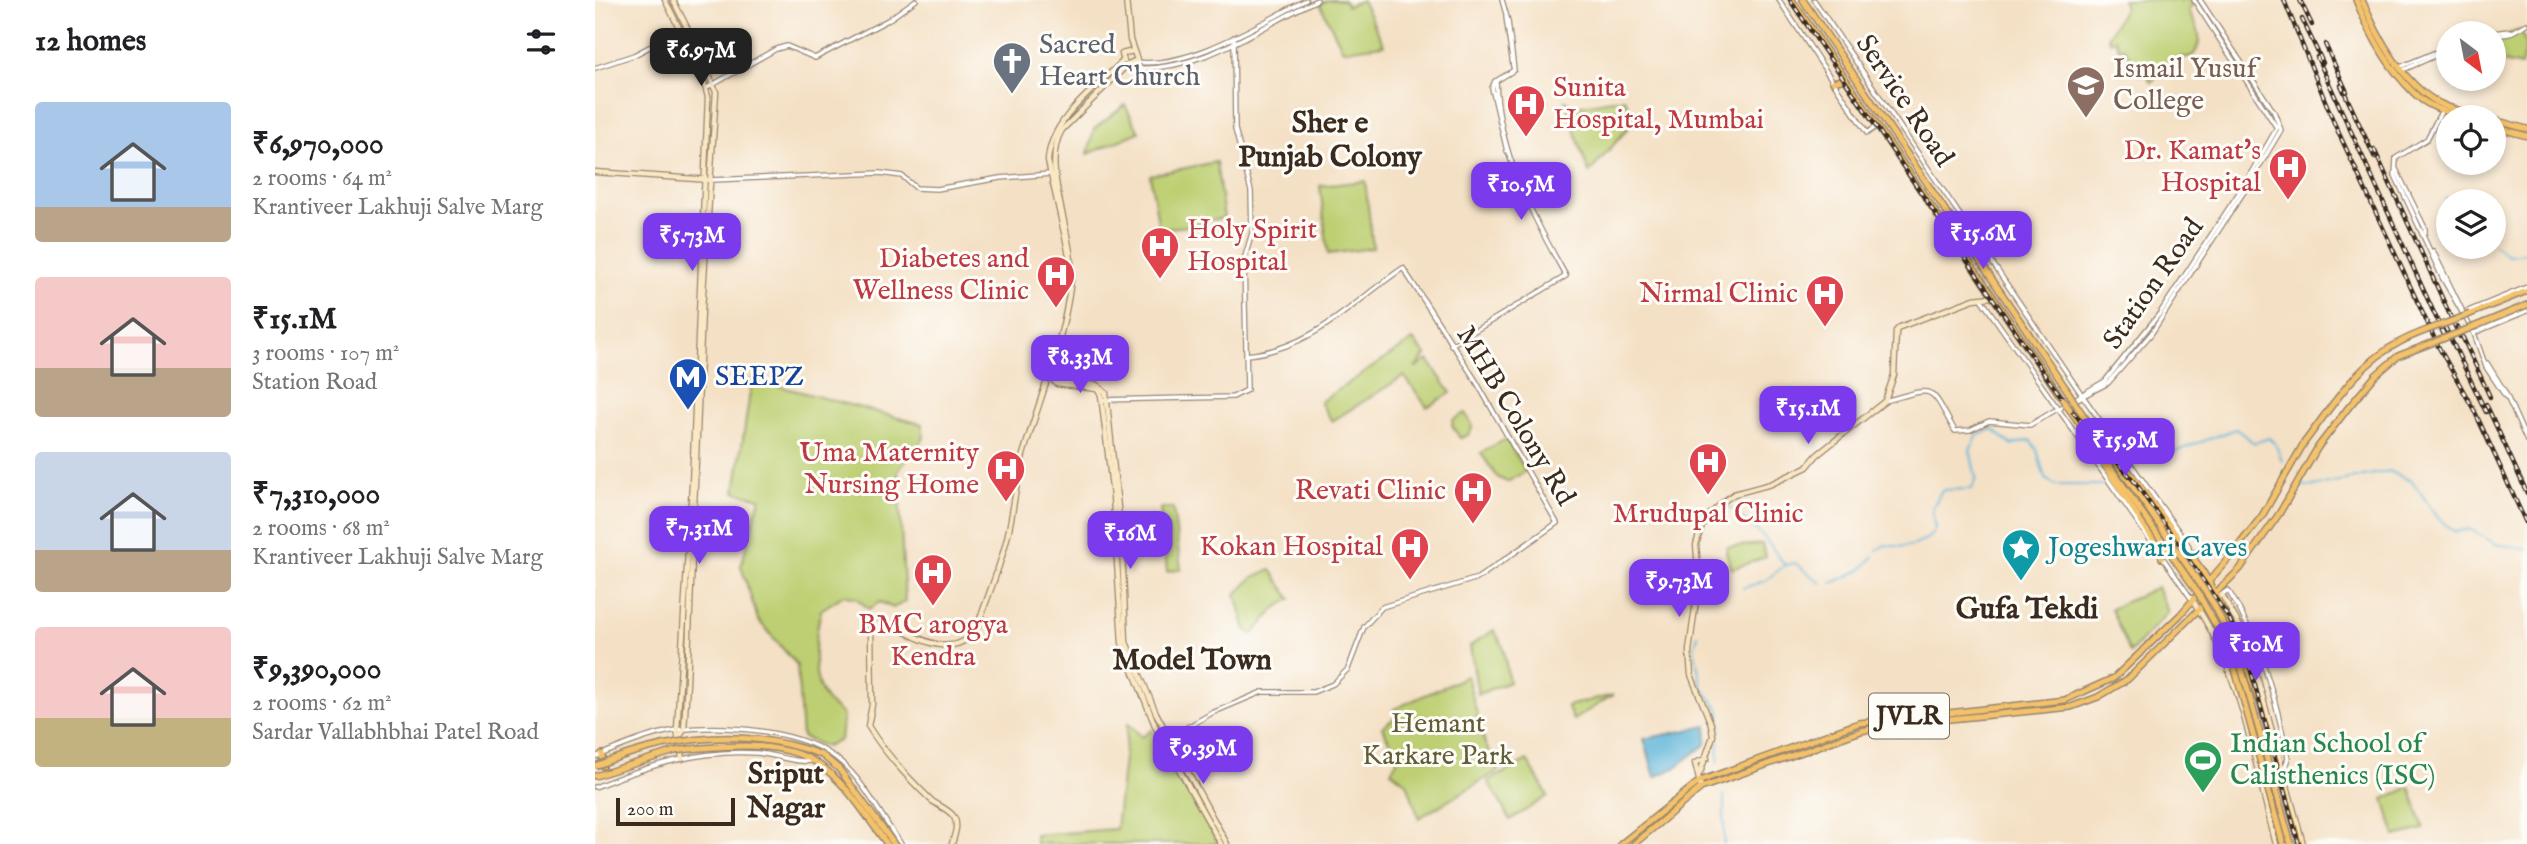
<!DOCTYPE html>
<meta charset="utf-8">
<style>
body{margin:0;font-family:"IM FELL English",serif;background:#f6f6f6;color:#202124;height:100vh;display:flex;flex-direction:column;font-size:26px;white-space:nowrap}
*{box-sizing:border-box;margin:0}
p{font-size:23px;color:#757577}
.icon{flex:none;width:38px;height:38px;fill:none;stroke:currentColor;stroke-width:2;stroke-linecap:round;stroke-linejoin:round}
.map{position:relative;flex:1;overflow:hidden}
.side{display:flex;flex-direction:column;background:#fff;width:595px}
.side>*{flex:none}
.needle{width:46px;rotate:148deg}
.controls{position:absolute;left:1841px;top:21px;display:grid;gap:14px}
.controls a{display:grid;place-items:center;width:70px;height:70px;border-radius:50%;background:#fff;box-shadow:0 4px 10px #0003;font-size:35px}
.scale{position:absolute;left:21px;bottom:18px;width:119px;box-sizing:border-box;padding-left:7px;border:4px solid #3b2a1e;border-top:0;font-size:19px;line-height:24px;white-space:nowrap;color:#3b2a1e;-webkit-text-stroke:5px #fdfcf7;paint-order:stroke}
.price{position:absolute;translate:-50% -60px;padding:0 16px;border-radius:14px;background:#7c3aed;color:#fff;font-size:23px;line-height:46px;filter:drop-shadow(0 2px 4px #0008)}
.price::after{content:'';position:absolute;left:50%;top:42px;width:21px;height:16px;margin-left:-10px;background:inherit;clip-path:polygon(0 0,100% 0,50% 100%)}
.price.on{background:#222;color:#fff}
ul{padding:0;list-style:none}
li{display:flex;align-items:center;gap:21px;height:175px;padding:0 35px}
li span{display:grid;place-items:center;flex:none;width:196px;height:140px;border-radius:7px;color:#555}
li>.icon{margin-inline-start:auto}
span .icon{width:84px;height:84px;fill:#fffc;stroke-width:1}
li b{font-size:30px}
h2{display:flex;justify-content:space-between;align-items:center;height:84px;padding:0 35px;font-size:30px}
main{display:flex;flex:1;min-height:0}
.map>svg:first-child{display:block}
</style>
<main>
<section class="side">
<h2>12 homes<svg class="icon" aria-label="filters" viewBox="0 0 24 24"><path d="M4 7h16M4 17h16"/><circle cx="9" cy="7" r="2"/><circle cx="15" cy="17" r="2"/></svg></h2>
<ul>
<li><span style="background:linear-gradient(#a9c7e8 75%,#b9a48a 0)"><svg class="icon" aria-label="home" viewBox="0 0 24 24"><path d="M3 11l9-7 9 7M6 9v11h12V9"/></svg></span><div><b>₹6,970,000</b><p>2 rooms · 64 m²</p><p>Krantiveer Lakhuji Salve Marg</p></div></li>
<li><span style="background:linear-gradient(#f6c9c9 65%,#b9a48a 0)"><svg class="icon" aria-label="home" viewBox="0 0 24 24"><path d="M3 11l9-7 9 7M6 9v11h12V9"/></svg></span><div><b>₹15.1M</b><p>3 rooms · 107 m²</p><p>Station Road</p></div></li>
<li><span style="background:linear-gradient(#c9d6e8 70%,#b9a48a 0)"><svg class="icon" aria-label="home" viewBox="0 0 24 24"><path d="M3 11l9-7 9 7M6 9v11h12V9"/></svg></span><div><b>₹7,310,000</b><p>2 rooms · 68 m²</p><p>Krantiveer Lakhuji Salve Marg</p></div></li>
<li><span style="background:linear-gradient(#f6c9c9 65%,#c2b280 0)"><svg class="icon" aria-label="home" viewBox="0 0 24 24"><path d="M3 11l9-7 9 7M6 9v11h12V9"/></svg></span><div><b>₹9,390,000</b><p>2 rooms · 62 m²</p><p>Sardar Vallabhbhai Patel Road</p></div></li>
</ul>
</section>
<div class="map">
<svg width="1932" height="844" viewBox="0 0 1932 844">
<rect width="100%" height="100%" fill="#fdfcf7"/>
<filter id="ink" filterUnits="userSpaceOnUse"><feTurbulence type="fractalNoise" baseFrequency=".0143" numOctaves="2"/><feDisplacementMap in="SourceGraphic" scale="14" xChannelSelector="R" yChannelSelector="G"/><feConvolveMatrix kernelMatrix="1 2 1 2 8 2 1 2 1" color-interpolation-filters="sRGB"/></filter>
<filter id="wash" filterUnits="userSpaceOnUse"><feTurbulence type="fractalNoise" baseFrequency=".00686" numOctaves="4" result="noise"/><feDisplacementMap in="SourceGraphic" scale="28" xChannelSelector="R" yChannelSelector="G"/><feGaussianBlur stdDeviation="1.57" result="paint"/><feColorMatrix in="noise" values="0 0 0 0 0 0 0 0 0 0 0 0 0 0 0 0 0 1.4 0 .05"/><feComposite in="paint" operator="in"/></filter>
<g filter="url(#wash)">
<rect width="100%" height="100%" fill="#f4e0c4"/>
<g fill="#bdcf72" stroke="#7c7c48" stroke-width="2">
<polygon points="733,0 749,0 752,6 767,0 789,45 748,50 725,4"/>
<path d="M 1527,0 L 1595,0 L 1598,4 L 1593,11 C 1603,28 1610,38 1598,56 L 1585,58 L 1556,82 L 1550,72 L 1545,75 L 1529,48 L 1524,49 L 1520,39 L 1515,41 L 1513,36 L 1530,7 Z"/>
<polygon points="1925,30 1931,44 1926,66 1899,60 1899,39"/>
<polygon points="1029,98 1040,120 994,173 970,101 982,106"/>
<polygon points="530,105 544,132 493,154 499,129"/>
<polygon points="621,162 629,218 603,222 603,225 564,229 555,175"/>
<polygon points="770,181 778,248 733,254 725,186"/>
<polygon points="818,340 831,355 820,368 833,360 856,393 832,407 809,376 737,421 725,402"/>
<path d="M 157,379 L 327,424 L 329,438 L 303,471 L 310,602 L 298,608 L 285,602 L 274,609 L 261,598 L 249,595 L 226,610 C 220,636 214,675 231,700 C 235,705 243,710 248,715 L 245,740 L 231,747 L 207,737 L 202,665 L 163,620 L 146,566 L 165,498 L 140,492 Z"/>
<polygon points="870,413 878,426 873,435 865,438 857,425 858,420"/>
<polygon points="911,439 931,471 912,482 902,477 886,453"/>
<polygon points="565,508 578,508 586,569 572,572"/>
<polygon points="1167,544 1171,557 1137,569 1131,552 1133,547"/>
<polygon points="676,570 696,599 681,608 658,634 651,630 641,594 658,577"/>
<polygon points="1562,587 1573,612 1535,653 1516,609"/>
<polygon points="899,630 908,646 914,682 883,694 875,646"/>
<polygon points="872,676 890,744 903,771 824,818 812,783 796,771 803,759 787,727 801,717 799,709"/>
<polygon points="1018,695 978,720 972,706"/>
<polygon points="533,723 547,737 557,730 624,844 441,844 440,835 521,829"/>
<polygon points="932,760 953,796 915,820 893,781"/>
<polygon points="1815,787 1829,829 1800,836 1789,799"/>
</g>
<polygon fill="#5cb3d8" stroke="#4c6e7b" stroke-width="2" points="1112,726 1111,744 1080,768 1060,777 1049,739"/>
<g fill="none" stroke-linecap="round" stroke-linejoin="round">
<g stroke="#5cb3d8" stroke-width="2">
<polyline points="1850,199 1858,201"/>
<polyline points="1899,245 1913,255 1932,253"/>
<polyline points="1538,460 1568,456 1641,429 1659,443 1674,438 1680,443 1687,461"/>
<polyline points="1706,484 1714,487 1794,471 1818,482 1844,519 1860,532 1874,529 1901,544 1932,549"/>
<polyline points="1133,506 1169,537 1190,565"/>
<path d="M 1282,550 L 1290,545 C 1309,548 1327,548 1340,530 L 1337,509 L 1347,490 L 1377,489 L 1381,478 L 1375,450 L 1383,435 L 1397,429 L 1417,445 L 1435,440 L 1442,450 L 1450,479 L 1461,485 L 1507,485"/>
<polyline points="1237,583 1266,570 1279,556"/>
<polyline points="1148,588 1170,581 1190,565 1200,563 1226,583"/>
<polyline points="1103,635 1099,648 1107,687 1125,711 1125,730"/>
<polyline points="1123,762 1124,741"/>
<polyline points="1129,795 1129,844"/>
</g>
</g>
</g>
<g filter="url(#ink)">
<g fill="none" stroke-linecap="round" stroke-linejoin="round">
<g stroke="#988571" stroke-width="6">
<g id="tertiary">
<polyline points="1184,0 1272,133 1282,126"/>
<polyline points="1219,0 1487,395 1594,546 1594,551"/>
<polyline points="911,17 918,66"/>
<polyline points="1895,33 1916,31"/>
<polyline points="1899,36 1914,34 1932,24"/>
<path d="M 540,62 C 595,69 664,24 711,0"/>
<path d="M 536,64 L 541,68 C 606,72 666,26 722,0"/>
<polyline points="1805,67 1853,47"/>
<polyline points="0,68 39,55 91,28"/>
<polyline points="1808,70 1853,50"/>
<polyline points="900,81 897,88 912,151"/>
<polyline points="901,81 919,70 913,21 907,0"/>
<polyline points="112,88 181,49 192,46 220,58 293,20 321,0"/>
<polyline points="1847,110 1832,139 1801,158 1800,175 1848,279 1879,333 1891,367 1911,397"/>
<polyline points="1801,169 1830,228 1830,233"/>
<polyline points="116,180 285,173 307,176 321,188 342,189 405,178 456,174"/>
<polyline points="1838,251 1867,310"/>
<polyline points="1386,299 1598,601"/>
<polyline points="1868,313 1932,287"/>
<polyline points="1879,333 1932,311"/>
<path d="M 856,345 L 971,276 C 937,216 903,151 901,81"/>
<polyline points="1892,363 1910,392 1932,441"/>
<polyline points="506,400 638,397 652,390 649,260 657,233 656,191 640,129 639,37"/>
<path d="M 1290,401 C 1342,387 1333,383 1360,431 L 1375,430 L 1394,421 L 1435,425 L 1510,381 L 1565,313 L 1649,185 L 1682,128 L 1599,0"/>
<polyline points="1465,408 1513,383 1556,334 1652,187 1686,130 1679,112 1605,0"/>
<path d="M 1625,596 L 1633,590 C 1665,640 1681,699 1693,758 L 1690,767 L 1685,770"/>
<path d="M 568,741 L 617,713 L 667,692 L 718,692 L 738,684 L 753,669 L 769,627 L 787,607 L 883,578 L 962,523 L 881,381 L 808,268 C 756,303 718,349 651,355"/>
<path d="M 0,757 C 24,747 55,734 81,730 C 129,724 209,729 246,762 C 272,785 286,817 306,844"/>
<path d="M 0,787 C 52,766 105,749 162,753 C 179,754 198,763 215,761"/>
</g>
</g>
<g stroke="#988571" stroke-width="7">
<g id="secondary">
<polyline points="70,0 105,69 113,97 97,485 82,730 87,759"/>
<polyline points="78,0 105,53 121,92 107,309 92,683 89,730 85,736"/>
<polyline points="529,61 527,54 538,51"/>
<polyline points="0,172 116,180"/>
<path d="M 475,259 L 453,161 C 455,119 500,89 528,61"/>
<polyline points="459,381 462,384 502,389 506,395 518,496 527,643 561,728 626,844"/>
<polyline points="460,381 502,385 511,393 527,546 531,642 561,713 632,844"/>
<polyline points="1627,595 1651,637 1708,844"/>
<path d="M 1598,601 C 1648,674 1658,760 1681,844"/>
<polyline points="1105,773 1118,736 1116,724 1096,675 1094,651 1104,579 1101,545 1105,531 1111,518 1129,501 1139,494 1176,484 1212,467 1222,455 1290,401 1299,375 1301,331 1305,327 1379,299 1396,297"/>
<polyline points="1106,788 1100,763 1112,758"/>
<path d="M 357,844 C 359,836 364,825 359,817 C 355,810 344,806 337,801 C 313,778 290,754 273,726 L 277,705 L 276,626 L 289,621 C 319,635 356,663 381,630 C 392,598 406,566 413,534 C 419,508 421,481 428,455 C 445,397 469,341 476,280 C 481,236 444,167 467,130 L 533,64 L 542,60 L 535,40 L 531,0"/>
</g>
</g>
<g stroke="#988571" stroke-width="8">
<g id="primary">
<path d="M 1761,0 C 1774,32 1794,69 1819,93 C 1831,106 1851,112 1868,117"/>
<path d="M 1767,0 C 1783,38 1809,87 1848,105 C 1861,111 1876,113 1890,117"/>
<polyline points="1899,120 1932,129"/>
<polyline points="1899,127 1932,136"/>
<polyline points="1875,314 1932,291"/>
<polyline points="1881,326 1932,305"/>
<polyline points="1594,553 1626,552 1644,546"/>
<path d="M 95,749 C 135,746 186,740 222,763 C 251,782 271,816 292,844"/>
<polyline points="7,754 8,766"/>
<polyline points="227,755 244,769 299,844"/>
<polyline points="0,776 80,751"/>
<polyline points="1026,844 1105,781 1264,723 1470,700 1519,678 1585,615 1633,559 1667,516 1709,443"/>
<polyline points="1039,844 1106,788 1266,731 1294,725 1476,707 1503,697 1533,679 1645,569 1684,514 1723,447 1753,408"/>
</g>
</g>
<g stroke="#988571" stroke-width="8">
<g id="trunk">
<polyline points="1197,0 1468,400"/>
<polyline points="1208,0 1474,393"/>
<polyline points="1238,82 1250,79"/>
<polyline points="1482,406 1554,510"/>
<polyline points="1475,410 1548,514"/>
<polyline points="1505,442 1526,460 1607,570 1637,626 1666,706 1705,844"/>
<polyline points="1500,445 1505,459 1566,551 1567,558"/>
</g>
</g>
<use href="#tertiary" stroke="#fff" stroke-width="3.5"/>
<use href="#secondary" stroke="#fae7c3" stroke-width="4.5"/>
<use href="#primary" stroke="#f3c26a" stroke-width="5"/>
<use href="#trunk" stroke="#f3c26a" stroke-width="5"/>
<g stroke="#3b2a1e" stroke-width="4.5">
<g id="rail">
<polyline points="1195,0 1448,372 1477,411 1540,482 1634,618 1654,664 1704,844"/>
<polyline points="1689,0 1740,125 1843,346 1879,410 1932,525"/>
<polyline points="1705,0 1717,25"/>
<polyline points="1707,19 1728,63"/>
<polyline points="1730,44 1752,92"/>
<polyline points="1722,57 1850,337"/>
<polyline points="1746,85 1780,158"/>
<polyline points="1779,149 1865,337"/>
<polyline points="1850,327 1891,412"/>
<polyline points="1863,327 1895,397"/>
<polyline points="1891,404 1932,493"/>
</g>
</g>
<use href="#rail" stroke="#fdfcf7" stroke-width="2" stroke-dasharray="5" stroke-linecap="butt"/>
<g stroke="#988571" stroke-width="8" stroke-linecap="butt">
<g id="primary-bridge">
<polyline points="1753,408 1781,375 1803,356 1881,326"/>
<path d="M 1709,443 C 1737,406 1762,364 1805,342 C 1827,330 1852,324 1875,314"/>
<polyline points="80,751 95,749"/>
<path d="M 0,766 C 74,736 151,726 227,755"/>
</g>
</g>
<g stroke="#988571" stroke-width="8" stroke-linecap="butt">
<g id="trunk-bridge">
<polyline points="1474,393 1482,406"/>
<polyline points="1468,400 1475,410"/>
<polyline points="1554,510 1618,603 1641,649 1696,844"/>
<polyline points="1548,514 1603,593 1635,651 1688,844"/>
</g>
</g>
<use href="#primary-bridge" stroke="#f3c26a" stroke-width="5"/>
<use href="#trunk-bridge" stroke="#f3c26a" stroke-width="5"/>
</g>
</g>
<defs>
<g id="church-pin" transform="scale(2.0125)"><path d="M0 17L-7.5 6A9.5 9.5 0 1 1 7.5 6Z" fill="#6b7280" stroke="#fdfcf7"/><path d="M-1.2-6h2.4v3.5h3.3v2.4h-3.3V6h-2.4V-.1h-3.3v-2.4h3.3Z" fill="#fff"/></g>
<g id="university-pin" transform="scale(2.0125)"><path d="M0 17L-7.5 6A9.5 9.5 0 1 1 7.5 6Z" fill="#8d6e63" stroke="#fdfcf7"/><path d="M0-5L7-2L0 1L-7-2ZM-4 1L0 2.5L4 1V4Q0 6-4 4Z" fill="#fff"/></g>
<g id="hospital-pin" transform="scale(2.0125)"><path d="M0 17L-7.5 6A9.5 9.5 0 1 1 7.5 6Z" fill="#e0444e" stroke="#fdfcf7"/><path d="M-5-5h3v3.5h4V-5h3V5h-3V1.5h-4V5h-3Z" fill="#fff"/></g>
<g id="metro-pin" transform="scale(2.0125)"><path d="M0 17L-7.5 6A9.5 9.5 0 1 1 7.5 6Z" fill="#1a4fb4" stroke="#fdfcf7"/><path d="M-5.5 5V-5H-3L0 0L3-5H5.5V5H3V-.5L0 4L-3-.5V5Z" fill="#fff"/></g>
<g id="sight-pin" transform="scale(2.0125)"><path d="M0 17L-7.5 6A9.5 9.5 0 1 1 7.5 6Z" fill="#0f9aa8" stroke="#fdfcf7"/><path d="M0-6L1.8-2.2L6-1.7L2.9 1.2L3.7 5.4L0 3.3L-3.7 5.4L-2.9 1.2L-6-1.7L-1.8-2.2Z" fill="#fff"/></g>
<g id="stadium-pin" transform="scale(2.0125)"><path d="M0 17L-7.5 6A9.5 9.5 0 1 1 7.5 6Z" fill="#2e9e5b" stroke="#fdfcf7"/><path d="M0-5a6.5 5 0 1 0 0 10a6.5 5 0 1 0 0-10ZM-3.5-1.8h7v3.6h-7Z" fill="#fff"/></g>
</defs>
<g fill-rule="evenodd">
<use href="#church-pin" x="417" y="61"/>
<use href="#university-pin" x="1491" y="85"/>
<use href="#hospital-pin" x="931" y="104"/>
<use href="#hospital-pin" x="1693" y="167"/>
<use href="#hospital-pin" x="565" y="246"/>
<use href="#hospital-pin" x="461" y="275"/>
<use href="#hospital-pin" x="1230" y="294"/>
<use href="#metro-pin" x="93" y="377"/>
<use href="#hospital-pin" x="1113" y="462"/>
<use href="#hospital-pin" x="411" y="469"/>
<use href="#hospital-pin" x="878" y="491"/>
<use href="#hospital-pin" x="815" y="547"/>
<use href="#sight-pin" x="1426" y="548"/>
<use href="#hospital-pin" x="338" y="573"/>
<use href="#stadium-pin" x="1608" y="760"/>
</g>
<g text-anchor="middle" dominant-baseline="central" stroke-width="6" stroke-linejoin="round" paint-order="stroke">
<rect fill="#fdfcf7" stroke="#75695f" stroke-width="2" x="1274" y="693.5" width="80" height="45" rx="5"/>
<g font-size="26" font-weight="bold" fill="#3b2a1e">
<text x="1314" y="716">JVLR</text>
</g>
<g font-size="28" fill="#5b616d" stroke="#fdfcf7" text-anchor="start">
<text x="444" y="45">Sacred<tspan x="444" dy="32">Heart Church</tspan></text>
</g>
<g font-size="28" fill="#785e54" stroke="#fdfcf7" text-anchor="start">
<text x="1518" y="69">Ismail Yusuf<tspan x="1518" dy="32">College</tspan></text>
</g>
<g font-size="28" fill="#be3a42" stroke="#fdfcf7" text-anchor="end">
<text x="958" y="88" text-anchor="start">Sunita<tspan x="958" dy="32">Hospital, Mumbai</tspan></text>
<text x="1666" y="151">Dr. Kamat's<tspan x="1666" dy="32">Hospital</tspan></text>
<text x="592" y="230" text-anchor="start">Holy Spirit<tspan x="592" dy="32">Hospital</tspan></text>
<text x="434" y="259">Diabetes and<tspan x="434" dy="32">Wellness Clinic</tspan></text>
<text x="1203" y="294">Nirmal Clinic</text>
<text x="384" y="453">Uma Maternity<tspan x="384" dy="32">Nursing Home</tspan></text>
<text x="851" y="491">Revati Clinic</text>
<text x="1113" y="514" text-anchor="middle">Mrudupal Clinic</text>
<text x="788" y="547">Kokan Hospital</text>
<text x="338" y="625" text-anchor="middle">BMC arogya<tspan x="338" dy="32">Kendra</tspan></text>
</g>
<g font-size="28" fill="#3b2a1e" stroke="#fdfcf7">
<text transform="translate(1309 101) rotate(56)">Service Road</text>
<text transform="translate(1559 284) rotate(-55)">Station Road</text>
<text transform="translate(920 416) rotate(59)">MHB Colony Rd</text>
</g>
<g font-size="28" fill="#164399" stroke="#fdfcf7" text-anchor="start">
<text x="120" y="377">SEEPZ</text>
</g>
<g font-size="28" fill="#0d838f" stroke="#fdfcf7" text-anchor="start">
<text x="1453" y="548">Jogeshwari Caves</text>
</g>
<g font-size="28" fill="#625c37" stroke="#fdfcf7">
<text x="843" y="724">Hemant<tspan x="843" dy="32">Karkare Park</tspan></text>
</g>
<g font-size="28" fill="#27864d" stroke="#fdfcf7" text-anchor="start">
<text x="1635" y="744">Indian School of<tspan x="1635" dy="32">Calisthenics (ISC)</tspan></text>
</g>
<g font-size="30" font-weight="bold" fill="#3b2a1e" stroke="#fdfcf7">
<text x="735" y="124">Sher e<tspan x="735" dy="34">Punjab Colony</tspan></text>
<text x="1432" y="610">Gufa Tekdi</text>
<text x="597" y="661">Model Town</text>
<text x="191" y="775">Sriput<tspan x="191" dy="34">Nagar</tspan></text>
</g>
</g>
</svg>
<div class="controls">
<a><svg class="needle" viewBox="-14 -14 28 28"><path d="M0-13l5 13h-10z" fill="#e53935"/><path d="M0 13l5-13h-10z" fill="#757577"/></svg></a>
<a><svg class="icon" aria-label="locate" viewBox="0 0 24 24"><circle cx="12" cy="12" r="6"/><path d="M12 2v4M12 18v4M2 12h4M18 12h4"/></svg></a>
<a><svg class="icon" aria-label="layers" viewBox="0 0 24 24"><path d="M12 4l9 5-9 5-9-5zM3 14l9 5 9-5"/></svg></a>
</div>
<div class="scale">200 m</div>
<b class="price on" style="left:106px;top:88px">₹6.97M</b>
<b class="price" style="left:926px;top:222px">₹10.5M</b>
<b class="price" style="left:1388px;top:271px">₹15.6M</b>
<b class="price" style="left:97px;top:273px">₹5.73M</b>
<b class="price" style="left:485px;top:395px">₹8.33M</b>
<b class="price" style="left:1213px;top:446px">₹15.1M</b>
<b class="price" style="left:1530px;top:478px">₹15.9M</b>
<b class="price" style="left:104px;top:566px">₹7.31M</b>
<b class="price" style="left:535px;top:571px">₹16M</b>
<b class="price" style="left:1084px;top:619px">₹9.73M</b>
<b class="price" style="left:1661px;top:682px">₹10M</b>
<b class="price" style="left:608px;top:786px">₹9.39M</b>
</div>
</main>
